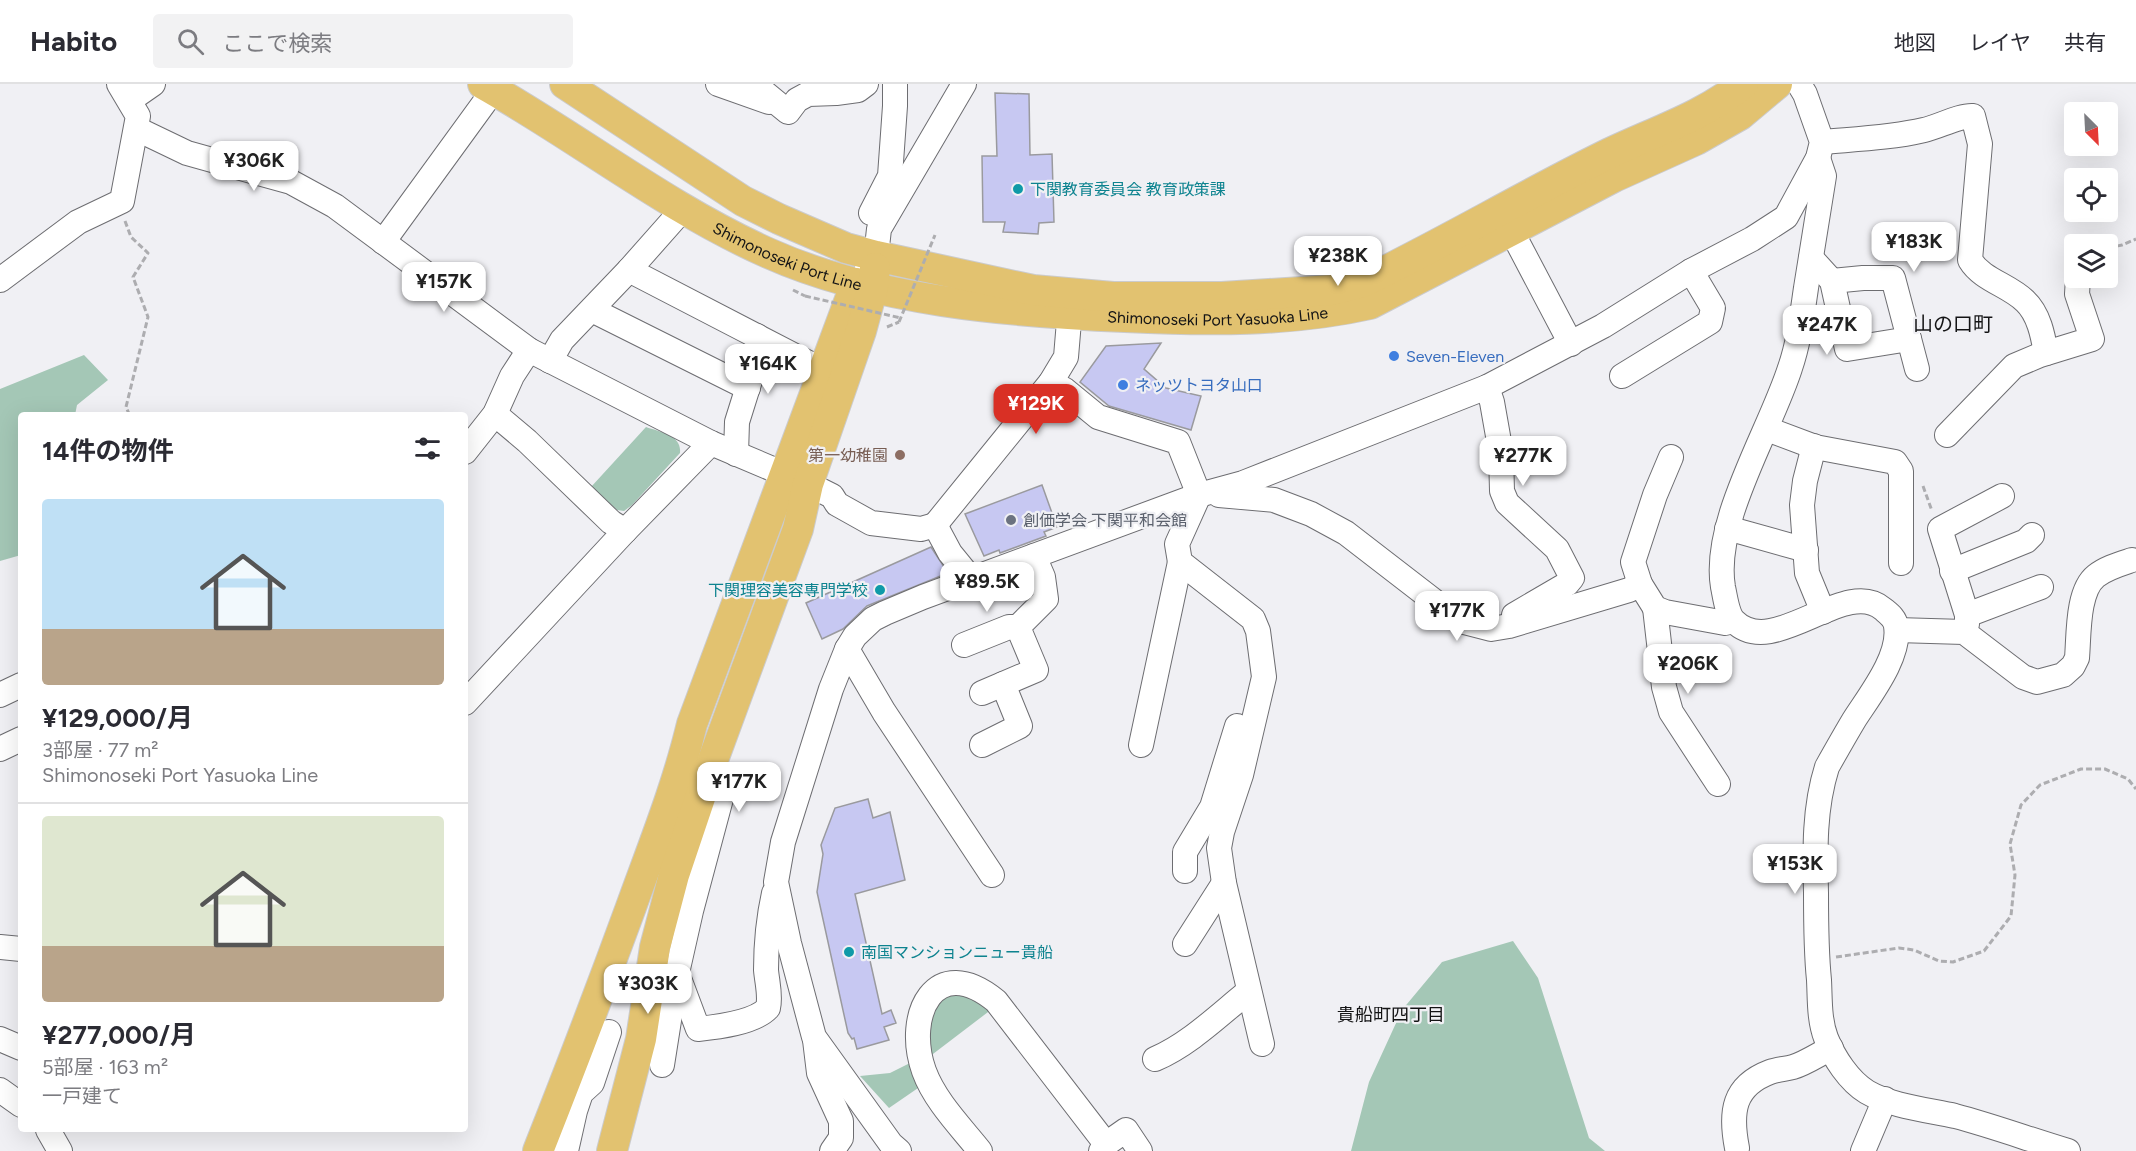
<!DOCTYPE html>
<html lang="ja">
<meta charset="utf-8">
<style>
body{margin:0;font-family:Figtree,"Noto Sans JP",sans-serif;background:#f2f2f3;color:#2b2b33;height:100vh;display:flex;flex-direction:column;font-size:22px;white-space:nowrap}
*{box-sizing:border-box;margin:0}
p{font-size:20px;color:#7c7c81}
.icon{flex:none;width:33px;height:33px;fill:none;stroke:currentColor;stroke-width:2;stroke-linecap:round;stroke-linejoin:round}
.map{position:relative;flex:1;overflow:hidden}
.sheet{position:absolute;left:18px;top:328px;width:450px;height:720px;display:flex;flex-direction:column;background:#fff;border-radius:6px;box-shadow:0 6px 24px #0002}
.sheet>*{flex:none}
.needle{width:39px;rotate:156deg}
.tools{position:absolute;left:2064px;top:18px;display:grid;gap:12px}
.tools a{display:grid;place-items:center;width:54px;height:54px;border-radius:6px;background:#fff;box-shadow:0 6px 24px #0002;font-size:30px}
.price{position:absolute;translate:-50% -51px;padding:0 14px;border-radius:12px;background:#fff;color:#222;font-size:20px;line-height:39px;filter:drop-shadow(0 2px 3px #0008)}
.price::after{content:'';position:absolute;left:50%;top:36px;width:18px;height:14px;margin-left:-9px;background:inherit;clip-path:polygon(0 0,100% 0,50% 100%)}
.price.selected{background:#d93025;color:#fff}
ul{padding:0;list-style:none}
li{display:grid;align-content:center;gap:12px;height:318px;padding:0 24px}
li+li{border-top:2px solid #e1e1e2}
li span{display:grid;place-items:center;height:186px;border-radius:6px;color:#555}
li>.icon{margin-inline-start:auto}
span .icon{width:108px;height:108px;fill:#fffc;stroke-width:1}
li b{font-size:26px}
h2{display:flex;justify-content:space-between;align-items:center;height:72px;padding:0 24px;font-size:26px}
header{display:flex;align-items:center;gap:36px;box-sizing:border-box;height:84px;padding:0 30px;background:#fff;border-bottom:2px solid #e1e1e2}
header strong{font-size:28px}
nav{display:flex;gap:33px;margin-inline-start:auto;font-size:21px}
.search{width:420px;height:54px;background:#f2f2f3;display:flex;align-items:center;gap:15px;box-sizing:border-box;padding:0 21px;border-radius:6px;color:#7c7c81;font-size:22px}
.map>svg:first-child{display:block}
</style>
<header>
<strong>Habito</strong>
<div class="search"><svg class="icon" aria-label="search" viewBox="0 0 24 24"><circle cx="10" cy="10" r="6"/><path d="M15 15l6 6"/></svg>ここで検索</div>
<nav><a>地図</a><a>レイヤ</a><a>共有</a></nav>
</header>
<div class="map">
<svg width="2136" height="1067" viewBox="0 0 2136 1067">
<rect width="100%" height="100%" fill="#f0f0f4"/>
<g fill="#a4c7b6">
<polygon points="84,271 108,296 77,321 75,331 21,332 21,471 0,477 0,305"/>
<path d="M 646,343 C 660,348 682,351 680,369 L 632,421 L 624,427 L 617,426 L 591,403 Z"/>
<polygon points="1513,857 1538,894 1589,1054 1605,1067 1351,1067 1369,998 1402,926 1442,878"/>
<polygon points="964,908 992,925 929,973 929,926 943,912"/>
<polygon points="916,976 921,1002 889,1024 860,992 890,989"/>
</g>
<g fill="#c7c8f2" stroke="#9a9a9e" stroke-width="1.5">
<polygon points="995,9 1029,10 1030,71 1052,70 1054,138 1039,139 1038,150 1003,148 1005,138 983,138 982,72 997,72"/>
<polygon points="1161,259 1144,285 1166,304 1201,312 1191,346 1109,322 1080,298 1106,262"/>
<polygon points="1042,401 1057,443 1044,448 1046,452 1000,469 999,466 984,472 965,430"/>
<polygon points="931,463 948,489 867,522 843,545 822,555 806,519"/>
<polygon points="868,715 873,734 890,728 905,796 855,810 882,930 891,926 896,939 884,943 889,956 857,965 854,954 852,955 848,949 817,808 823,770 821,761 835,724"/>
</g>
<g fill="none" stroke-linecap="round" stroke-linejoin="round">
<g stroke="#6d6d71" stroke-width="26">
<g id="minor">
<polyline points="718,0 769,18"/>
<polyline points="754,0 788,28 797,16 808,10 836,9 858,6 866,0"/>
<polyline points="130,16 153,0"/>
<polyline points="137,45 187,69 291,98 335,122 529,266 711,359 808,400 832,412 837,420 871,439 921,445 935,441 950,469 972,496"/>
<path d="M 1822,58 C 1856,55 1890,54 1924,46 C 1938,43 1960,31 1973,32 L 1980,60 L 1970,176 C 1982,196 2009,201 2025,217 C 2039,230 2043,252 2046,269"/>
<path d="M 1818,74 L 1824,92 C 1818,130 1812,167 1806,204 C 1802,231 1799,258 1790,284 C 1770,347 1712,438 1723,503 C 1725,512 1727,530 1734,537 C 1773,577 1845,492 1883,525 C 1889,530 1895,534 1896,542 C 1901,572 1870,611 1854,636 C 1845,651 1836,667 1827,683 C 1814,724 1815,766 1816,809 C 1816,838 1816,867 1819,896 C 1820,915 1819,936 1826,954 C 1834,974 1849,997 1867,1008 C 1891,1022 1928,1026 1955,1032 C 1993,1042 2031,1056 2068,1067"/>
<polyline points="871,129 890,92 895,22 895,0"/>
<polyline points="1511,146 1571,260"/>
<polyline points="383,158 498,0"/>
<polyline points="1811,174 1832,197 1847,265 1909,255"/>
<polyline points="867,184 876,172 879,145 964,0"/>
<polyline points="629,186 822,286"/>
<polyline points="0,196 78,138 122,117 138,32 119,0"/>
<polyline points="1832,197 1863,194 1893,194 1917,285"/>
<polyline points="592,226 748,304"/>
<polyline points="550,277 562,256 629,186 683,125"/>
<polyline points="1622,292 1710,238 1713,224 1691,187"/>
<polyline points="1051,298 1065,306 1098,333 1178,358 1199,411 1177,460 1180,478 1253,535 1258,547 1264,593 1241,691 1222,748 1219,764 1224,799 1262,960"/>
<polyline points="1487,303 1492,318 1501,369 1502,407 1507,419 1557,465 1572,494 1567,500 1514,531"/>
<polyline points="495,330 527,357 611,438 625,447"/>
<polyline points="1767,345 1815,363 1895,378 1901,387 1901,479"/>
<polyline points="1947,351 2014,282 2040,271 2092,255 2077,210 2078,194"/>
<polyline points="1814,362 1805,397 1802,421 1807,489 1823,528"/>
<polyline points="465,368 495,330 512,292 529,266"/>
<polyline points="736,370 737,338 758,271 757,252"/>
<polyline points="1219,411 1274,416 1311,430 1346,449 1460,537 1491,545 1509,542 1629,506 1640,500 1655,524 1665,528 1725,539 1733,537"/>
<polyline points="935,441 1051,298 1066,273 1071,213"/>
<polyline points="1727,445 1738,447 1806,466"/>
<polyline points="1952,487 2026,457 2032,451"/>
<polyline points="1640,500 1633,478 1655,411 1671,373"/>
<polyline points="1655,524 1664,603 1671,628 1718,700"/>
<polyline points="1967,531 2041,503"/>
<path d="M 1897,546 L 1964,548 L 2023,593 L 2037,598 L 2063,591 L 2073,582 L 2077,574 C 2079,551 2077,507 2096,492 C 2106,484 2120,480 2132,476"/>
<polyline points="1964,548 1967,540 1967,531 1940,445 2002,412"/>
<polyline points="964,561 1009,543 1018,543"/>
<polyline points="847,565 884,628 992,791"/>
<polyline points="982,609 1036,586 1018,543 1046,515 1043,493 1034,472"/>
<polyline points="0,611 21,601"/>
<polyline points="465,619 625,447 711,359"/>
<polyline points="982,661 1020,642 1003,600"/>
<polyline points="1141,661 1180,478"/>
<polyline points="0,665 21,655"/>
<path d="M 693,682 L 724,693 L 722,711 L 691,827 L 677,889 L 698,945 C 717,943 754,939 768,924 C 771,912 767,898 766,886 C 766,858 768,836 774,809"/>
<polyline points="1185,787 1185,768 1212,723 1237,642"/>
<polyline points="1185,860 1224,799"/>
<polyline points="0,863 21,865"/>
<polyline points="0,955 21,964"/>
<polyline points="815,956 819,989 841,1037 841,1054 832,1067"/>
<path d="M 1155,975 C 1190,960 1220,930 1249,907"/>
<polyline points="662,981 676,892"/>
<polyline points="0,1006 21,1021"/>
<polyline points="48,1046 60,1067"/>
<path d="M 1737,1064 C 1730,1028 1733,1002 1770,988 C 1778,985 1786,985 1793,983 C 1806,979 1819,970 1831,964"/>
<polyline points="566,1067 575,1027 581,1009 592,999 609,948"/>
<polyline points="899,1067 891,1060 814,953 789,859 776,798 783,758 831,605 847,565 855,552 873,535 885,529 923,513 1199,411 1243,399 1487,303 1603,242 1691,187 1752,155 1786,133 1818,74 1822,58 1805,10 1799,0"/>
<path d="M 980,1067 C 960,1042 935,1017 924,987 C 904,931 935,867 996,917 L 1106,1060"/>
<polyline points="1101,1067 1106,1060 1126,1046 1140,1067"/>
<polyline points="1863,1067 1885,1015"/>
</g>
</g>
<g stroke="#cbcbcc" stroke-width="32">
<g id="major">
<path id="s1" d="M 483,0 C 579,54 667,124 768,169 C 875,217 1009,228 1125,233 C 1206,237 1291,238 1370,220 L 1614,93 L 1696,56 L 1740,31 L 1777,0"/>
<path d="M 565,0 L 743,117 L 779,135 L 846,164 L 876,172 L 1033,206 L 1113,213 L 1222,213 L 1332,206 L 1363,198 C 1446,158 1526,110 1610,69 C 1654,48 1704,32 1743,0"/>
<path d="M 538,1067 C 570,986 601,905 631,823 C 653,762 677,703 692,640 L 856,199"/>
<polyline points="612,1067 641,955 655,863 674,791 709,687 798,445 808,400 861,247 873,203 875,184"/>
</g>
</g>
<g stroke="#adadb0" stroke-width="3" stroke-dasharray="6 3" stroke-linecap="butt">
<polyline points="125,137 131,153 148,169 133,193 148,233 126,323 130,332"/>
<polyline points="2108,164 2122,161 2136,155"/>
<polyline points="793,206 805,212"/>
<polyline points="887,243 899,238"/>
<polyline points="1923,402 1932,427"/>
<polyline points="1836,873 1899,864 1914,866 1939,877 1953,878 1984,867 2011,832 2015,791 2010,760 2021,721 2040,701 2081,685 2105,685 2128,695 2136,705"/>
</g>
<use href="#minor" stroke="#fff" stroke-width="24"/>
<use href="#major" stroke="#e2c270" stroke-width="30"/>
<g stroke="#adadb0" stroke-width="3" stroke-dasharray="6 3" stroke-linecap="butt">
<polyline points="805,212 901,234"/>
<polyline points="899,238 935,151"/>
</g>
</g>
<g fill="#0f9aa8" stroke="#f0f0f4" stroke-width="2">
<circle cx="1018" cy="105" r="6"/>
<circle cx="880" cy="506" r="6"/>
<circle cx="849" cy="868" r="6"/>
</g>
<g fill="#3f7fe0" stroke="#f0f0f4" stroke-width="2">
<circle cx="1394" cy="272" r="6"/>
<circle cx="1123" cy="301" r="6"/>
</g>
<circle fill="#8d6e63" stroke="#f0f0f4" stroke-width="2" cx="900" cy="371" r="6"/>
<circle fill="#6b7280" stroke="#f0f0f4" stroke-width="2" cx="1011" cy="436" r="6"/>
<g text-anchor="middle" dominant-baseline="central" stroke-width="4.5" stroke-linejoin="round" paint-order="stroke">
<g font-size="16" fill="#0d838f" stroke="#f0f0f4" text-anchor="start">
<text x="1030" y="105">下関教育委員会 教育政策課</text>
<text x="868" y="506" text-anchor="end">下関理容美容専門学校</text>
<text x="861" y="868">南国マンションニュー貴船</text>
</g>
<g font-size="16" fill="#141415" stroke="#f0f0f4">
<text stroke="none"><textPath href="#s1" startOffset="351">Shimonoseki Port Line</textPath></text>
<text stroke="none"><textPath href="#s1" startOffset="789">Shimonoseki Port Yasuoka Line</textPath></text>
</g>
<g font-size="16" fill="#366cbe" stroke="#f0f0f4" text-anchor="start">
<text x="1406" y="272">Seven-Eleven</text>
<text x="1135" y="301">ネッツトヨタ山口</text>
</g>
<g font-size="16" fill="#785e54" stroke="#f0f0f4" text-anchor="end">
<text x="888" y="371">第一幼稚園</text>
</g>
<g font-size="16" fill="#5b616d" stroke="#f0f0f4" text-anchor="start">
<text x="1023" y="436">創価学会 下関平和会館</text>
</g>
<g font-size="18" fill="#141415" stroke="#f0f0f4">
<text x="1391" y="931">貴船町四丁目</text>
</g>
<g font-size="20" fill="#141415" stroke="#f0f0f4">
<text x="1953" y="240">山の口町</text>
</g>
</g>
</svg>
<div class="tools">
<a><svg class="needle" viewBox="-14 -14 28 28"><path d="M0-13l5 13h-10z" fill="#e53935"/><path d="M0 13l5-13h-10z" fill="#7c7c81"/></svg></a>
<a><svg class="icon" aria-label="locate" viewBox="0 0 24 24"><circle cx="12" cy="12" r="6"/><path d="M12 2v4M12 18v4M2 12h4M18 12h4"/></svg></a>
<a><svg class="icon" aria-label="layers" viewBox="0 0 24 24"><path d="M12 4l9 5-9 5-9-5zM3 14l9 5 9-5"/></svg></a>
</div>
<b class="price" style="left:254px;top:108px">¥306K</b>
<b class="price" style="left:1914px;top:189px">¥183K</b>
<b class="price" style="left:1338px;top:203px">¥238K</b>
<b class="price" style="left:444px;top:229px">¥157K</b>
<b class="price" style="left:1827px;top:272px">¥247K</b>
<b class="price" style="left:768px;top:311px">¥164K</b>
<b class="price selected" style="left:1036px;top:351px">¥129K</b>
<b class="price" style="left:1523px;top:403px">¥277K</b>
<b class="price" style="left:987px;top:529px">¥89.5K</b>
<b class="price" style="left:1457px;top:558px">¥177K</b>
<b class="price" style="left:1688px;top:611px">¥206K</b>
<b class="price" style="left:739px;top:729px">¥177K</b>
<b class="price" style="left:1795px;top:811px">¥153K</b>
<b class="price" style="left:648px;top:931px">¥303K</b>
<section class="sheet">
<h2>14件の物件<svg class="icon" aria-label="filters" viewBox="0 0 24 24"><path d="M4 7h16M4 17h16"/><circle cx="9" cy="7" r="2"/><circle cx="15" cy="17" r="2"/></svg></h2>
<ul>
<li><span style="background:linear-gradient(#bfe0f5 70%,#b9a48a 0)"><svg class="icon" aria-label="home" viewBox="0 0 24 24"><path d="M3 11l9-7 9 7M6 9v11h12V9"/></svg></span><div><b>¥129,000/月</b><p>3部屋 · 77 m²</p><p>Shimonoseki Port Yasuoka Line</p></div></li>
<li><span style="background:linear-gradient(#dfe7d0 70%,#b9a48a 0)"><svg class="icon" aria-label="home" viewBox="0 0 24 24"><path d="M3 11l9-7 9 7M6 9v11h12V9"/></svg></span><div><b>¥277,000/月</b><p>5部屋 · 163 m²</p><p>一戸建て</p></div></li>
</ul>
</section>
</div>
